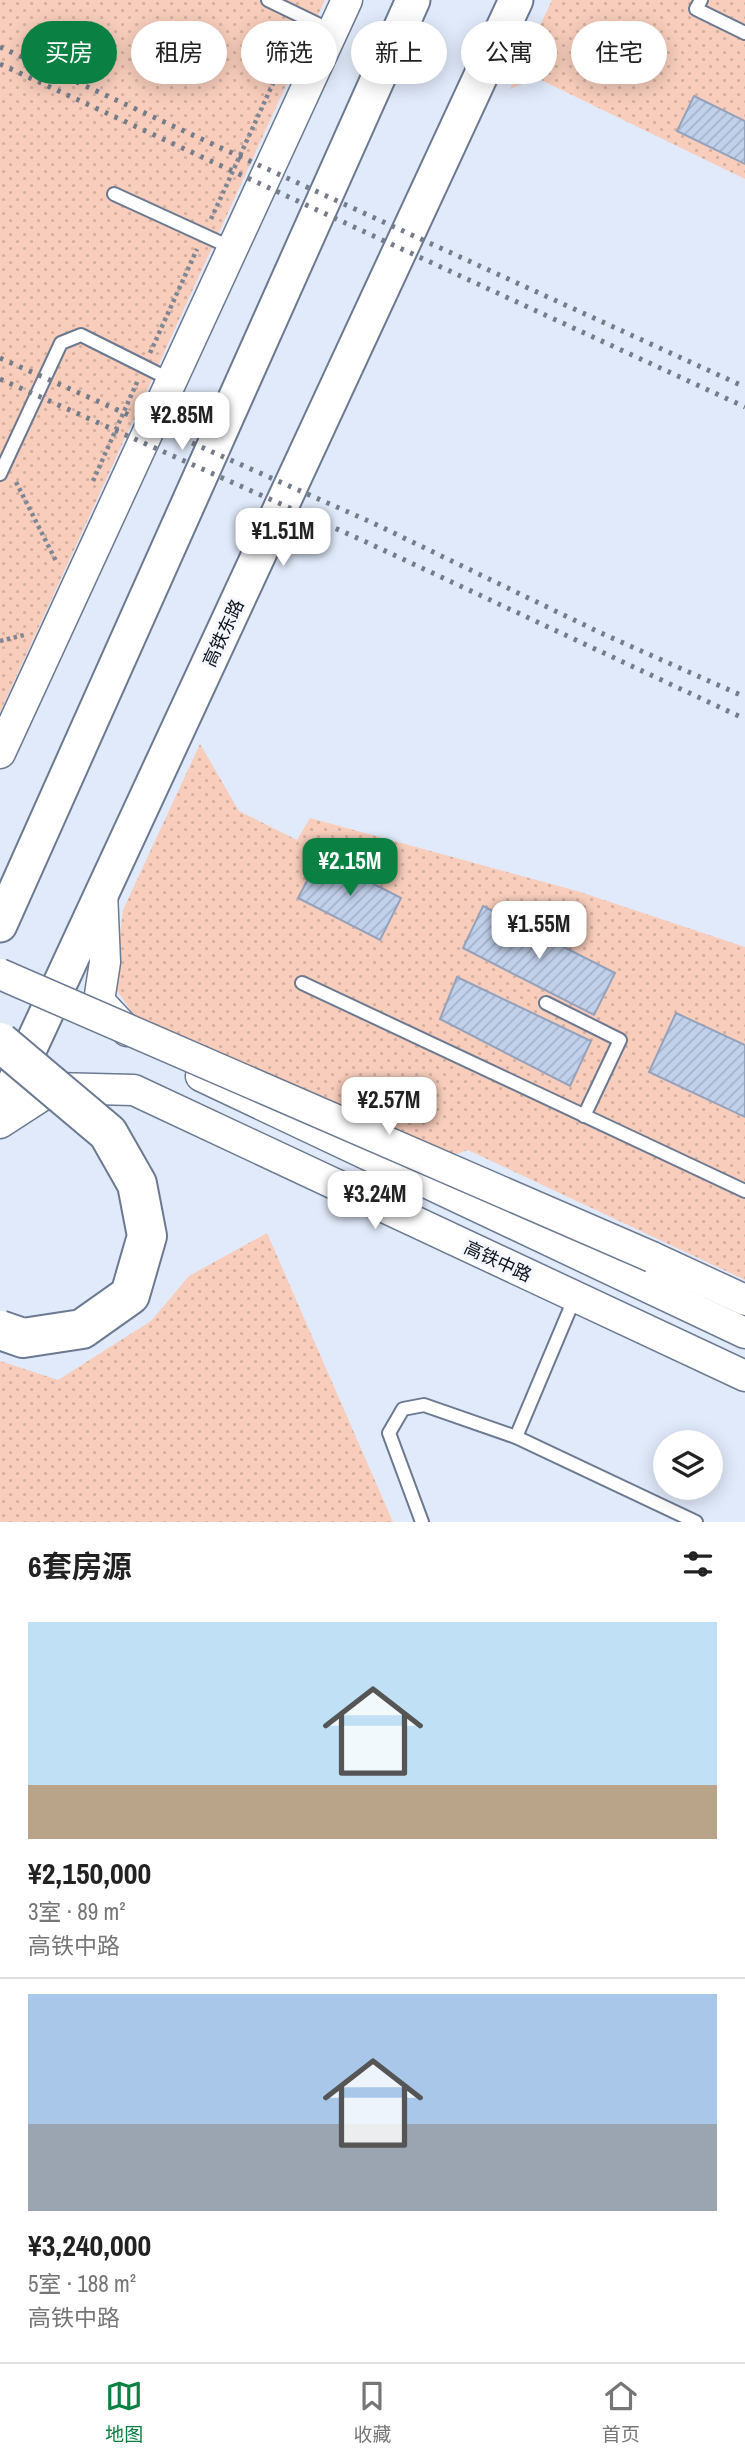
<!DOCTYPE html>
<html lang="zh">
<meta charset="utf-8">
<style>
body{margin:0;font-family:"Archivo Narrow","Noto Sans SC",sans-serif;background:#f6f6f6;color:#222;height:100vh;display:flex;flex-direction:column;font-size:26px;white-space:nowrap}
*{box-sizing:border-box;margin:0}
p{font-size:23px;color:#767676}
.icon{flex:none;width:38px;height:38px;fill:none;stroke:currentColor;stroke-width:2;stroke-linecap:round;stroke-linejoin:round}
.map{position:relative;height:1522px;overflow:hidden}
.panel{display:flex;flex-direction:column;background:#fff;flex:1}
.panel>*{flex:none}
.banner{position:absolute;left:21px;top:21px;width:704px;height:63px;display:flex;gap:14px}
.tools{position:absolute;left:653px;top:1430px;display:grid;gap:14px}
.tools a{display:grid;place-items:center;width:70px;height:70px;border-radius:50%;background:#fff;box-shadow:0 4px 18px #0003;font-size:35px}
.price{position:absolute;translate:-50% -60px;padding:0 16px;border-radius:14px;background:#fff;color:#222;font-size:23px;line-height:46px;filter:drop-shadow(0 2px 4px #0008)}
.price::after{content:'';position:absolute;left:50%;top:42px;width:21px;height:16px;margin-left:-10px;background:inherit;clip-path:polygon(0 0,100% 0,50% 100%)}
.price.active{background:#0b8043;color:#fff}
ul{padding:0;list-style:none}
li{display:grid;align-content:center;gap:14px;height:371px;padding:0 28px}
li+li{border-top:2px solid #e0e0e0}
li span{display:grid;place-items:center;height:217px;border-radius:0px;color:#555}
li>.icon{margin-inline-start:auto}
span .icon{width:126px;height:126px;fill:#fffc;stroke-width:1}
li b{font-size:30px}
h2{display:flex;justify-content:space-between;align-items:center;height:84px;padding:0 28px;font-size:30px}
.pill{padding:0 24px;border-radius:32px;background:#fff;box-shadow:0 4px 18px #0003;font-size:24px;line-height:63px}
.pill.active{background:#0b8043;color:#fff}
.dock{display:flex;justify-content:space-around;align-items:center;height:98px;border-top:2px solid #e0e0e0;background:#fff;font-size:19px;color:#767676}
.dock a{display:grid;justify-items:center;gap:4px}
.dock .active{color:#0b8043}
.map>svg:first-child{display:block}
</style>
<div class="map">
<svg width="745" height="1522" viewBox="0 0 745 1522">
<defs>
<pattern id="grass-dots" width="8" height="8" patternUnits="userSpaceOnUse" patternTransform="scale(1.75)"><rect width="8" height="8" fill="#f8cdbb"/><path d="M2 2h.1M6 6h.1" fill="none" stroke="#d3afa0" stroke-width="1.8" stroke-linecap="round"/></pattern>
<pattern id="building-hatch" width="6" height="6" patternUnits="userSpaceOnUse" patternTransform="scale(1.75)"><rect width="6" height="6" fill="#c1d0eb"/><path d="M-1 1l2-2M0 6l6-6M5 7l2-2" fill="none" stroke="#a5b2c9"/></pattern>
</defs>
<rect width="100%" height="100%" fill="#e1eafb"/>
<g fill="url(#grass-dots)">
<polygon points="0,0 325,0 0,712"/>
<polygon points="552,0 745,0 745,179 537,78 510,89"/>
<polygon points="200,744 239,811 297,840 310,818 577,891 745,947 745,1280 468,1150 447,1157 138,1021 114,986 123,910"/>
<polygon points="267,1233 393,1522 0,1522 0,1361 58,1380 151,1321 189,1276"/>
</g>
<g fill="url(#building-hatch)" stroke="#94a2bc" stroke-width="2">
<polygon points="694,96 745,121 745,164 677,131"/>
<polygon points="320,856 401,898 380,940 298,898"/>
<polygon points="483,906 615,973 594,1015 463,948"/>
<polygon points="457,977 591,1041 570,1086 440,1019"/>
<polygon points="676,1013 745,1045 745,1117 649,1072"/>
</g>
<g fill="none" stroke-linecap="round" stroke-linejoin="round">
<g stroke="#6b7991" stroke-width="16">
<g id="service">
<polyline points="268,0 332,31"/>
<polyline points="701,0 696,9 745,33"/>
<polyline points="114,194 232,248"/>
<polyline points="0,474 61,343 81,335 171,380"/>
<polyline points="302,983 745,1191"/>
<polyline points="546,1003 620,1040 584,1116"/>
<polyline points="516,1437 575,1297"/>
<polyline points="422,1522 389,1433 403,1409 424,1405 516,1437 696,1522"/>
</g>
</g>
<g stroke="#6b7991" stroke-width="33">
<g id="tertiary">
<polyline points="0,753 347,0"/>
<polyline points="102,892 105,962 99,1001 127,1031"/>
<polyline points="201,1076 745,1333"/>
<polyline points="0,1123 54,1088 134,1090 745,1376"/>
<polyline points="652,1257 745,1300"/>
</g>
</g>
<g stroke="#6b7991" stroke-width="37">
<g id="secondary">
<polyline points="0,925 413,0"/>
<polyline points="0,1113 516,0"/>
</g>
</g>
<g stroke="#808794" stroke-width="4.5" stroke-dasharray="3.5 3.5" stroke-linecap="butt">
<polyline points="211,219 296,33"/>
<polyline points="150,353 197,249"/>
<polyline points="93,481 138,380"/>
<polyline points="16,482 57,563"/>
<polyline points="0,641 24,635"/>
</g>
<use href="#service" stroke="#fff" stroke-width="12"/>
<use href="#tertiary" stroke="#fff" stroke-width="30"/>
<use href="#secondary" stroke="#fff" stroke-width="33"/>
<g stroke="#757c8a" stroke-width="5" stroke-dasharray="3.5 7" stroke-linecap="butt">
<polyline points="0,47 745,387"/>
<polyline points="0,64 745,407"/>
<polyline points="0,358 373,523 601,633 745,697"/>
<polyline points="0,379 364,541 745,719"/>
</g>
<g stroke="#6b7991" stroke-width="33" stroke-linecap="butt">
<polyline id="tertiary-bridge" points="0,974 652,1257"/>
</g>
<g stroke="#6b7991" stroke-width="42" stroke-linecap="butt">
<polyline id="trunk-bridge" points="0,1042 108,1133 137,1184 147,1236 130,1295 82,1329 23,1338 0,1330"/>
</g>
<use href="#tertiary-bridge" stroke="#fff" stroke-width="30"/>
<use href="#trunk-bridge" stroke="#fff" stroke-width="38"/>
</g>
<g text-anchor="middle" dominant-baseline="central" stroke-width="6" stroke-linejoin="round" paint-order="stroke">
<g font-size="18" fill="#0e131d" stroke="#f4f7fd">
<text transform="translate(223 633) rotate(-65)">高铁东路</text>
<text transform="translate(498 1261) rotate(25)">高铁中路</text>
</g>
</g>
</svg>
<div class="tools">
<a><svg class="icon" aria-label="layers" viewBox="0 0 24 24"><path d="M12 4l9 5-9 5-9-5zM3 14l9 5 9-5"/></svg></a>
</div>
<b class="price" style="left:182px;top:452px">¥2.85M</b>
<b class="price" style="left:283px;top:568px">¥1.51M</b>
<b class="price active" style="left:350px;top:898px">¥2.15M</b>
<b class="price" style="left:539px;top:961px">¥1.55M</b>
<b class="price" style="left:389px;top:1137px">¥2.57M</b>
<b class="price" style="left:375px;top:1231px">¥3.24M</b>
<div class="banner">
<a class="pill active">买房</a>
<a class="pill">租房</a>
<a class="pill">筛选</a>
<a class="pill">新上</a>
<a class="pill">公寓</a>
<a class="pill">住宅</a>
</div>
</div>
<section class="panel">
<h2>6套房源<svg class="icon" aria-label="filters" viewBox="0 0 24 24"><path d="M4 7h16M4 17h16"/><circle cx="9" cy="7" r="2"/><circle cx="15" cy="17" r="2"/></svg></h2>
<ul>
<li><span style="background:linear-gradient(#bfe0f5 75%,#b9a48a 0)"><svg class="icon" aria-label="home" viewBox="0 0 24 24"><path d="M3 11l9-7 9 7M6 9v11h12V9"/></svg></span><div><b>¥2,150,000</b><p>3室 · 89 m²</p><p>高铁中路</p></div></li>
<li><span style="background:linear-gradient(#a9c7e8 60%,#9aa5b1 0)"><svg class="icon" aria-label="home" viewBox="0 0 24 24"><path d="M3 11l9-7 9 7M6 9v11h12V9"/></svg></span><div><b>¥3,240,000</b><p>5室 · 188 m²</p><p>高铁中路</p></div></li>
</ul>
</section>
<nav class="dock">
<a class="active"><svg class="icon" aria-label="map" viewBox="0 0 24 24"><path d="M3 6l6-2 6 2 6-2v14l-6 2-6-2-6 2zM9 4v14M15 6v14"/></svg>地图</a>
<a><svg class="icon" aria-label="saved" viewBox="0 0 24 24"><path d="M7 4h10v16l-5-4-5 4z"/></svg>收藏</a>
<a><svg class="icon" aria-label="home" viewBox="0 0 24 24"><path d="M3 11l9-7 9 7M6 9v11h12V9"/></svg>首页</a>
</nav>
